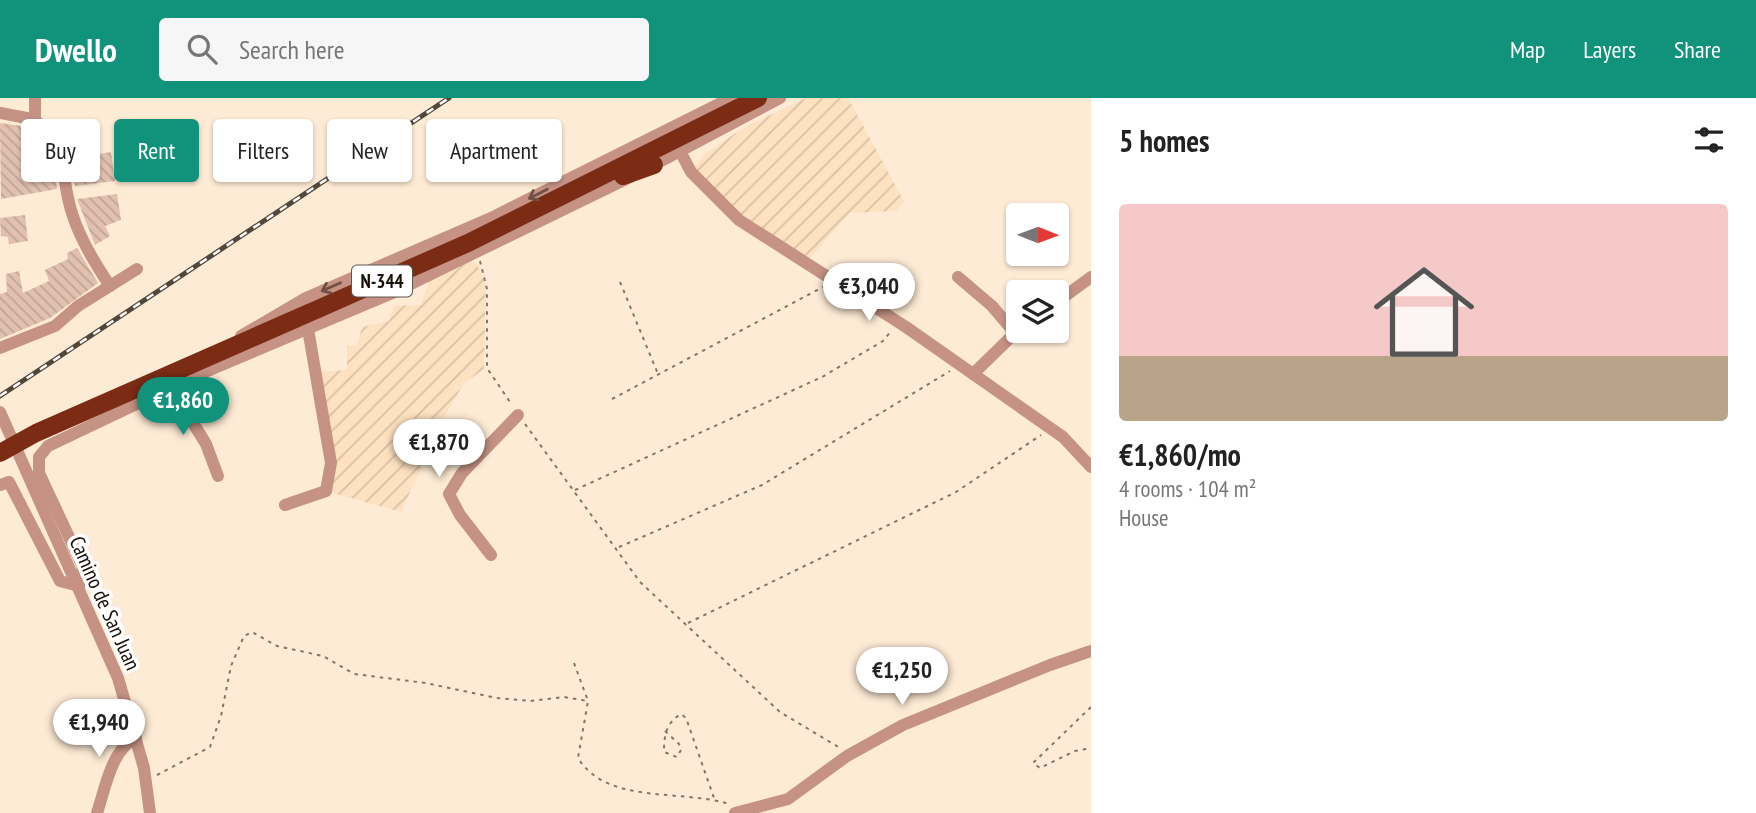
<!DOCTYPE html>
<meta charset="utf-8">
<style>
body{margin:0;font-family:"PT Sans Narrow",sans-serif;background:#f6f6f6;color:#222;height:100vh;display:flex;flex-direction:column;font-size:26px;white-space:nowrap}
*{box-sizing:border-box;margin:0}
p{font-size:23px;color:#767676}
.icon{flex:none;width:38px;height:38px;fill:none;stroke:currentColor;stroke-width:2;stroke-linecap:round;stroke-linejoin:round}
.map{position:relative;flex:1;overflow:hidden}
.details{display:flex;flex-direction:column;background:#fff;width:665px}
.details>*{flex:none}
.top-card{position:absolute;left:21px;top:21px;width:665px;height:63px;display:flex;gap:14px}
.needle{width:46px;rotate:91deg}
.buttons{position:absolute;left:1006px;top:105px;display:grid;gap:14px}
.buttons a{display:grid;place-items:center;width:63px;height:63px;border-radius:7px;background:#fff;box-shadow:0 2px 5px #0004;font-size:35px}
.price{position:absolute;translate:-50% -60px;padding:0 16px;border-radius:24px;background:#fff;color:#222;font-size:23px;line-height:46px;filter:drop-shadow(0 2px 4px #0008)}
.price::after{content:'';position:absolute;left:50%;top:42px;width:21px;height:16px;margin-left:-10px;background:inherit;clip-path:polygon(0 0,100% 0,50% 100%)}
.price.active{background:#11927b;color:#fff}
ul{padding:0;list-style:none}
li{display:grid;align-content:center;gap:14px;height:371px;padding:0 28px}
li span{display:grid;place-items:center;height:217px;border-radius:7px;color:#555}
li>.icon{margin-inline-start:auto}
span .icon{width:126px;height:126px;fill:#fffc;stroke-width:1}
li b{font-size:30px}
h2{display:flex;justify-content:space-between;align-items:center;height:84px;padding:0 28px;font-size:30px}
.chip{padding:0 24px;border-radius:7px;background:#fff;box-shadow:0 2px 5px #0004;font-size:24px;line-height:63px}
.chip.active{background:#11927b;color:#fff}
header{display:flex;align-items:center;gap:42px;box-sizing:border-box;height:98px;padding:0 35px;background:#11927b;color:#fff}
header strong{font-size:33px}
nav{display:flex;gap:38px;margin-inline-start:auto;font-size:24px}
.search{width:490px;height:63px;background:#f6f6f6;display:flex;align-items:center;gap:18px;box-sizing:border-box;padding:0 24px;border-radius:7px;color:#767676;font-size:26px}
main{display:flex;flex:1;min-height:0}
.map>svg:first-child{display:block}
</style>
<header>
<strong>Dwello</strong>
<div class="search"><svg class="icon" aria-label="search" viewBox="0 0 24 24"><circle cx="10" cy="10" r="6"/><path d="M15 15l6 6"/></svg>Search here</div>
<nav><a>Map</a><a>Layers</a><a>Share</a></nav>
</header>
<main>
<div class="map">
<svg width="1091" height="715" viewBox="0 0 1091 715">
<defs>
<pattern id="industrial-furrows" width="10" height="10" patternUnits="userSpaceOnUse" patternTransform="scale(1.75)"><rect width="10" height="10" fill="#fee1c0"/><path d="M-1 1l2-2M0 10L10 0M9 11l2-2" fill="none" stroke="#d9c0a4"/></pattern>
<pattern id="building-back-hatch" width="6" height="6" patternUnits="userSpaceOnUse" patternTransform="scale(1.75)"><rect width="6" height="6" fill="#e1c0b0"/><path d="M-1 5l2 2M0 0l6 6M5-1l2 2" fill="none" stroke="#c0a496"/></pattern>
</defs>
<rect width="100%" height="100%" fill="#feebd5"/>
<g fill="url(#industrial-furrows)">
<polygon points="806,0 848,0 904,103 897,113 850,115 806,164 739,122 691,74 705,56 743,30"/>
<polygon points="470,163 477,166 486,188 484,271 464,285 442,323 401,414 326,393 331,365 318,274 347,272 347,248 357,248 362,229 389,223 394,208 421,207 431,178"/>
</g>
<g fill="url(#building-back-hatch)">
<polygon points="0,25 29,29 36,34 40,56 28,59 30,72 54,67 57,91 1,101"/>
<polygon points="111,54 115,83 75,88 73,75 89,73 87,58"/>
<polygon points="117,96 121,122 105,128 110,138 95,147 77,101"/>
<polygon points="25,117 28,143 9,146 8,139 1,138 0,120"/>
<polygon points="77,150 98,185 50,220 0,241 0,196 7,194 6,176 19,173 23,195 49,183 45,172 68,161 67,155"/>
</g>
<g fill="none" stroke-linecap="round" stroke-linejoin="round">
<g stroke="#857768" stroke-width="2" stroke-dasharray="3.5 5" stroke-linecap="butt">
<polyline points="480,163 487,191 487,270 512,307"/>
<polyline points="620,184 658,276"/>
<polyline points="612,301 823,189"/>
<polyline points="525,326 640,484 780,614 840,650"/>
<polyline points="575,392 822,279 883,243 891,233"/>
<polyline points="619,449 762,387 950,273"/>
<polyline points="688,525 956,394 1041,337"/>
<path d="M 574,565 L 588,603 L 578,660 C 607,707 682,691 729,706"/>
<polyline points="1091,609 1033,665 1040,670 1075,653 1091,650"/>
<path d="M 665,633 L 679,646 L 681,652 L 677,659 L 664,654 C 664,637 666,625 681,616 L 686,620 L 714,700"/>
<polyline points="157,677 210,649 221,618 231,568 244,538 252,534 277,548 323,558 354,576 426,585 497,600 530,603 564,599 588,603"/>
</g>
<g stroke="#c59284" stroke-width="12">
<path d="M 0,15 L 32,21 L 60,39 C 66,107 71,130 110,188"/>
<polyline points="35,22 35,0"/>
<polyline points="681,55 691,74 739,122 906,229 1063,339 1091,369"/>
<polyline points="648,70 780,0"/>
<polyline points="958,179 992,208 1015,235"/>
<polyline points="1057,204 1091,179"/>
<polyline points="241,238 306,200 491,120 731,0"/>
<polyline points="0,250 55,228 78,208 137,171"/>
<polyline points="973,276 1018,232"/>
<polyline points="171,289 206,346 218,378"/>
<polyline points="0,314 118,580 144,670 150,715"/>
<polyline points="0,387 9,384 60,483 79,488 83,469 39,375 39,359 48,348 193,279 390,196 632,78"/>
<polyline points="285,407 326,393 331,365 308,231"/>
<polyline points="491,457 460,417 449,396 462,375 518,317"/>
<path d="M 97,715 C 105,692 111,651 136,640"/>
<polyline points="735,715 788,701 847,658 903,627 1050,567 1091,553"/>
</g>
<g stroke="#7c2c15" stroke-width="18">
<polyline points="623,78 654,67"/>
<polyline points="0,355 36,335 468,145 758,0"/>
</g>
<g stroke="#51473a" stroke-width="5">
<polyline id="rail" points="0,298 449,0"/>
</g>
<use href="#rail" stroke="#fff" stroke-width="2.5" stroke-dasharray="8" stroke-linecap="butt"/>
</g>
<defs><path id="oneway-shaft" d="M-6 0H5M1.5-3L5.5 0L1.5 3" fill="none" stroke-width="1.6" stroke-linecap="round" stroke-linejoin="round" transform="scale(1.75)"/></defs>
<g stroke="#6e5045">
<use href="#oneway-shaft" transform="translate(538 96) rotate(153)"/>
<use href="#oneway-shaft" transform="translate(331 189) rotate(156)"/>
</g>
<g text-anchor="middle" dominant-baseline="central" stroke-width="7" stroke-linejoin="round" paint-order="stroke">
<rect fill="#fff" stroke="#5d5751" stroke-width="2" x="352" y="167.5" width="60" height="31" rx="5"/>
<g font-size="19" font-weight="bold" fill="#170f06">
<text x="382" y="183">N-344</text>
</g>
<g font-size="21" fill="#170f06" stroke="#fff">
<text transform="translate(105 505) rotate(66)">Camino de San Juan</text>
</g>
</g>
</svg>
<div class="buttons">
<a><svg class="needle" viewBox="-14 -14 28 28"><path d="M0-13l5 13h-10z" fill="#e53935"/><path d="M0 13l5-13h-10z" fill="#767676"/></svg></a>
<a><svg class="icon" aria-label="layers" viewBox="0 0 24 24"><path d="M12 4l9 5-9 5-9-5zM3 14l9 5 9-5"/></svg></a>
</div>
<b class="price" style="left:869px;top:225px">€3,040</b>
<b class="price active" style="left:183px;top:339px">€1,860</b>
<b class="price" style="left:439px;top:381px">€1,870</b>
<b class="price" style="left:902px;top:609px">€1,250</b>
<b class="price" style="left:99px;top:661px">€1,940</b>
<div class="top-card">
<a class="chip">Buy</a>
<a class="chip active">Rent</a>
<a class="chip">Filters</a>
<a class="chip">New</a>
<a class="chip">Apartment</a>
</div>
</div>
<section class="details">
<h2>5 homes<svg class="icon" aria-label="filters" viewBox="0 0 24 24"><path d="M4 7h16M4 17h16"/><circle cx="9" cy="7" r="2"/><circle cx="15" cy="17" r="2"/></svg></h2>
<ul>
<li><span style="background:linear-gradient(#f6c9c9 70%,#b9a48a 0)"><svg class="icon" aria-label="home" viewBox="0 0 24 24"><path d="M3 11l9-7 9 7M6 9v11h12V9"/></svg></span><div><b>€1,860/mo</b><p>4 rooms · 104 m²</p><p>House</p></div></li>
</ul>
</section>
</main>
